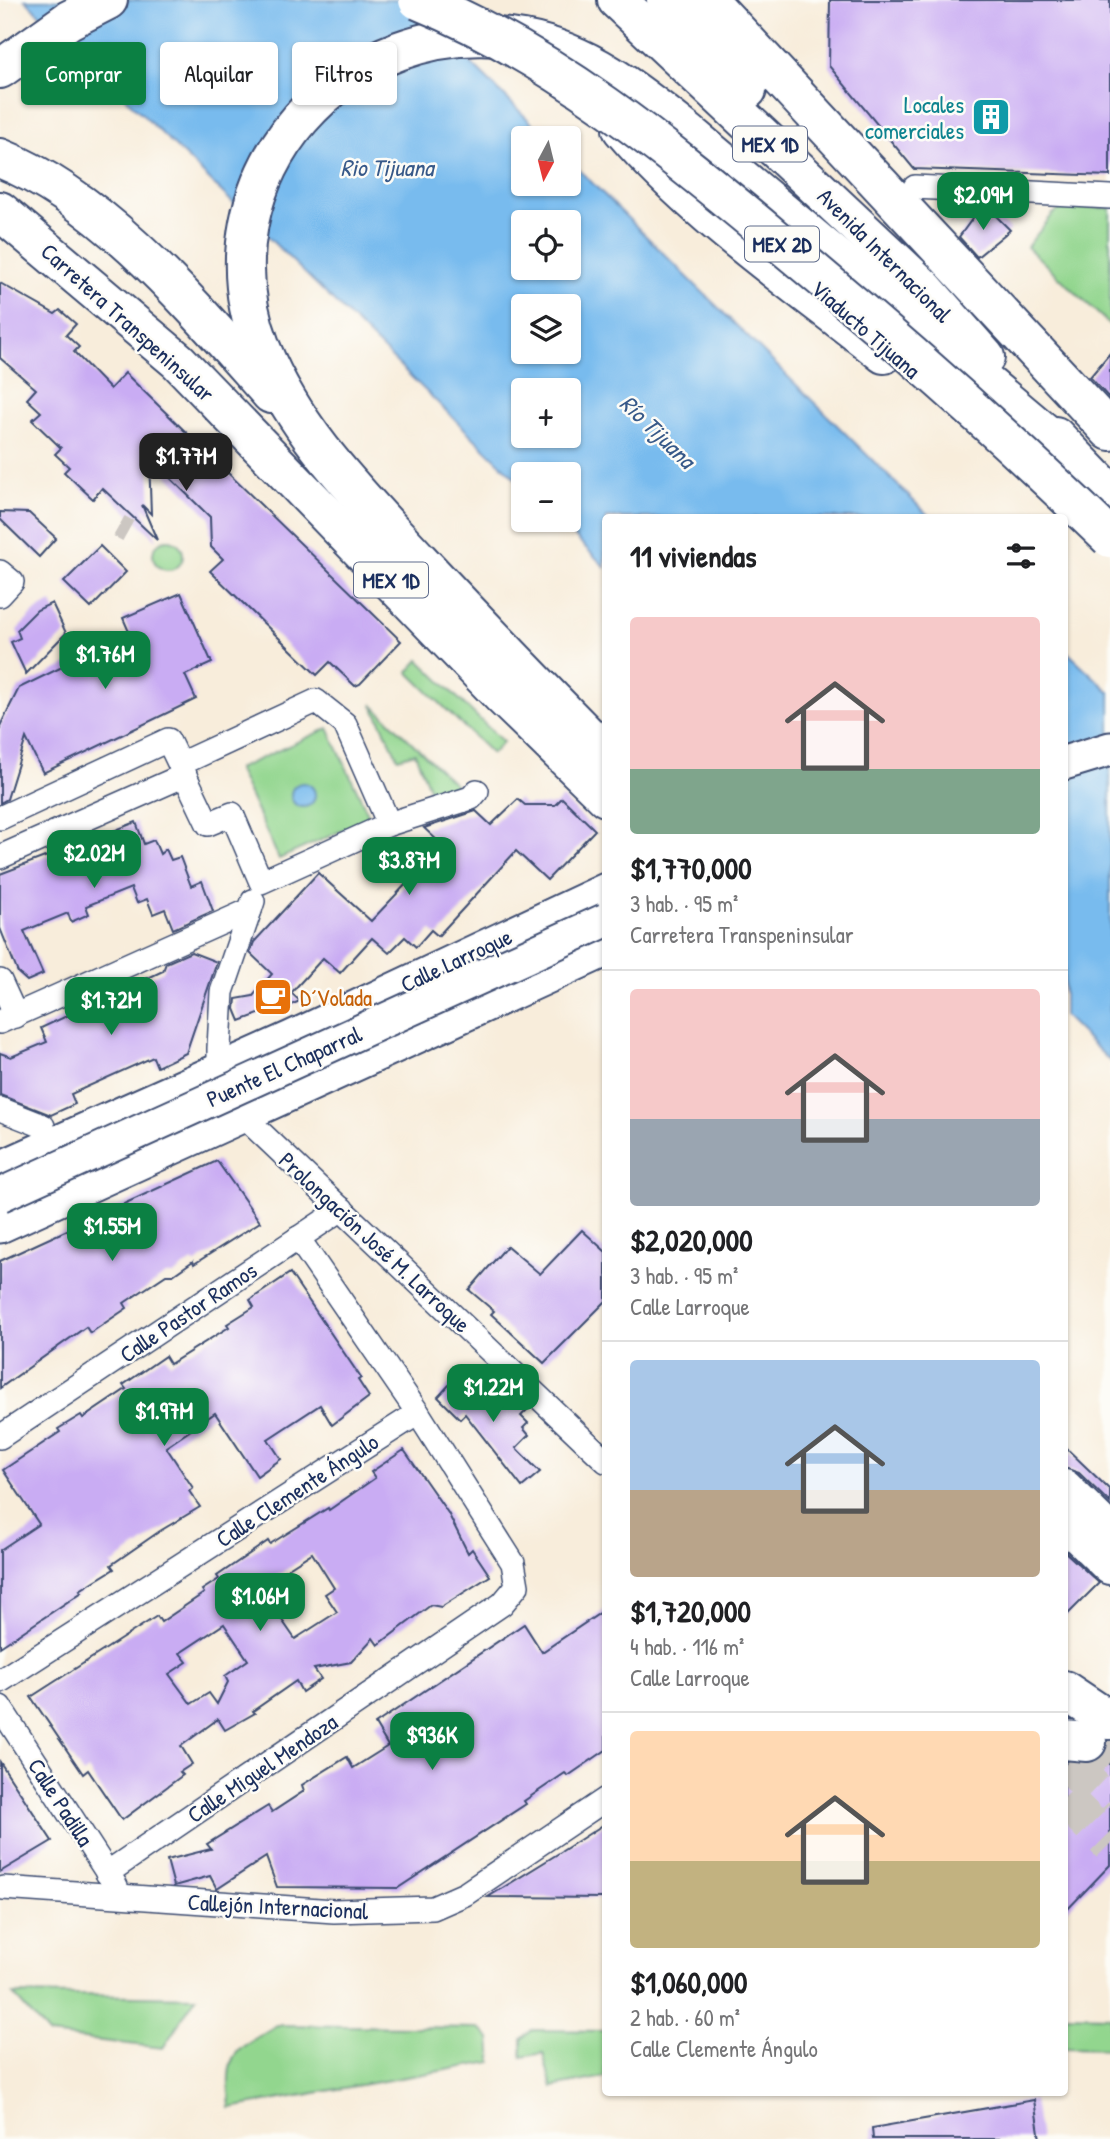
<!DOCTYPE html>
<html lang="es">
<meta charset="utf-8">
<style>
body{margin:0;font-family:"Patrick Hand",sans-serif;background:#f2f2f2;color:#202124;height:100vh;display:flex;flex-direction:column;font-size:26px;white-space:nowrap}
*{box-sizing:border-box;margin:0}
p{font-size:23px;color:#757577}
.icon{flex:none;width:38px;height:38px;fill:none;stroke:currentColor;stroke-width:2;stroke-linecap:round;stroke-linejoin:round}
.map{position:relative;flex:1;overflow:hidden}
.details{position:absolute;left:602px;top:514px;width:466px;height:1582px;display:flex;flex-direction:column;background:#fff;border-radius:7px;box-shadow:0 2px 5px #0004}
.details>*{flex:none}
.guide{position:absolute;left:21px;top:42px;width:476px;height:63px;display:flex;gap:14px}
.needle{width:46px;rotate:187deg}
.fabs{position:absolute;left:511px;top:126px;display:grid;gap:14px}
.fabs a{display:grid;place-items:center;width:70px;height:70px;border-radius:7px;background:#fff;box-shadow:0 2px 5px #0004;font-size:35px}
.price{position:absolute;translate:-50% -60px;padding:0 16px;border-radius:14px;background:#0b8043;color:#fff;font-size:23px;line-height:46px;filter:drop-shadow(0 2px 4px #0008)}
.price::after{content:'';position:absolute;left:50%;top:42px;width:21px;height:16px;margin-left:-10px;background:inherit;clip-path:polygon(0 0,100% 0,50% 100%)}
.price.on{background:#222;color:#fff}
ul{padding:0;list-style:none}
li{display:grid;align-content:center;gap:14px;height:371px;padding:0 28px}
li+li{border-top:2px solid #e0e0e0}
li span{display:grid;place-items:center;height:217px;border-radius:7px;color:#555}
li>.icon{margin-inline-start:auto}
span .icon{width:126px;height:126px;fill:#fffc;stroke-width:1}
li b{font-size:30px}
h2{display:flex;justify-content:space-between;align-items:center;height:84px;padding:0 28px;font-size:30px}
.pill{padding:0 24px;border-radius:7px;background:#fff;box-shadow:0 2px 5px #0004;font-size:24px;line-height:63px}
.pill.on{background:#0b8043;color:#fff}
.map>svg:first-child{display:block}
</style>
<div class="map">
<svg width="1110" height="2139" viewBox="0 0 1110 2139">
<rect width="100%" height="100%" fill="#fdfcf7"/>
<filter id="ink" filterUnits="userSpaceOnUse"><feTurbulence type="fractalNoise" baseFrequency=".0143" numOctaves="2"/><feDisplacementMap in="SourceGraphic" scale="14" xChannelSelector="R" yChannelSelector="G"/><feConvolveMatrix kernelMatrix="1 2 1 2 8 2 1 2 1" color-interpolation-filters="sRGB"/></filter>
<filter id="wash" filterUnits="userSpaceOnUse"><feTurbulence type="fractalNoise" baseFrequency=".00686" numOctaves="4" result="noise"/><feDisplacementMap in="SourceGraphic" scale="28" xChannelSelector="R" yChannelSelector="G"/><feGaussianBlur stdDeviation="1.57" result="paint"/><feColorMatrix in="noise" values="0 0 0 0 0 0 0 0 0 0 0 0 0 0 0 0 0 1.4 0 .05"/><feComposite in="paint" operator="in"/></filter>
<g filter="url(#wash)">
<rect width="100%" height="100%" fill="#f8eddb"/>
<g fill="#92d68e" stroke="#568276" stroke-width="2">
<polygon points="1063,207 1110,208 1110,325 1027,247 1053,214"/>
<circle cx="168" cy="555" r="15"/>
<polygon points="419,660 503,742 492,754 408,672"/>
<polygon points="372,704 462,791 434,800 415,753 398,758"/>
<polygon points="328,728 370,818 279,859 237,769"/>
<polygon points="13,1994 196,1997 163,2048 49,2035"/>
<polygon points="1064,2015 1110,2016 1110,2049 1064,2048"/>
<path d="M 277,2025 L 479,2028 L 490,2039 L 492,2062 L 230,2108 C 226,2052 230,2053 277,2025 Z"/>
<polygon points="532,2030 605,2031 605,2077 552,2087 543,2053 522,2057 522,2039"/>
</g>
<g fill="#78bbee" stroke="#4a75a6" stroke-width="2" fill-rule="evenodd">
<path d="M 25,0 L 407,0 L 547,138 L 523,138 L 523,184 L 569,184 L 569,160 L 931,518 L 606,518 L 605,567 L 558,520 L 569,520 L 569,474 L 523,474 L 523,486 ZM 523,222 L 569,222 L 569,268 L 523,268 ZM 523,306 L 569,306 L 569,352 L 523,352 ZM 523,390 L 569,390 L 569,436 L 523,436 Z"/>
<polygon points="1064,649 1110,692 1110,1061 1064,1016"/>
<circle cx="303" cy="795" r="12"/>
</g>
<g id="blocks">
<g fill="#c9acf3" fill-rule="evenodd">
<polygon points="830,0 1110,0 1110,176 914,169 829,66"/>
<polygon points="987,207 1010,230 977,257 959,237 975,215"/>
<polygon points="0,283 55,314 60,310 76,324 66,335 79,347 74,352 110,389 125,373 401,641 360,684 355,686 330,662 317,675 210,571 223,559 211,547 210,517 149,457 151,514 142,505 157,540 102,488 93,499 64,472 69,467 55,454 61,448 32,420 41,412 27,399 36,389 0,358"/>
<polygon points="1110,353 1110,399 1090,377"/>
<polygon points="0,512 29,513 56,538 39,557 0,519"/>
<polygon points="100,546 126,572 91,608 64,582"/>
<polygon points="181,593 212,663 185,675 196,699 43,773 26,738 7,799 0,803 0,726 19,688 130,634 123,618"/>
<polygon points="52,603 66,633 26,674 11,642 20,638 17,630 37,610"/>
<polygon points="562,798 595,830 547,880 516,851 438,936 431,930 416,947 405,937 389,953 372,938 340,973 323,958 291,993 300,1001 270,1014 265,1008 259,1014 240,1021 235,1009 236,999 253,996 272,974 250,953 254,942 318,873 371,921 429,860 425,857 439,842 424,828 476,811 491,825 518,799 525,805 555,805"/>
<polygon points="136,822 144,844 154,840 160,854 166,849 171,860 180,857 191,886 202,881 213,911 173,929 165,909 153,914 147,899 137,903 131,888 86,906 89,914 71,922 68,913 24,931 43,974 27,981 18,973 0,928 0,874 50,855 104,862 95,838"/>
<polygon points="191,952 217,962 186,1053 157,1067 153,1057 71,1094 75,1104 51,1115 0,1095 0,1053 11,1057 47,1042 41,1028 163,971 166,963"/>
<polygon points="217,1161 260,1222 194,1264 193,1261 173,1275 166,1275 124,1303 127,1308 90,1333 86,1327 0,1388 0,1261"/>
<polygon points="582,1230 606,1252 606,1301 544,1363 491,1314 494,1311 469,1290 507,1246 540,1274"/>
<polygon points="290,1273 361,1378 358,1380 369,1397 332,1425 320,1405 268,1439 281,1459 257,1476 215,1413 188,1432 166,1447 193,1488 189,1491 200,1507 160,1531 111,1565 114,1569 80,1590 82,1592 0,1647 0,1550 39,1524 3,1470 60,1432 58,1429 81,1415 83,1418 126,1389 123,1385 165,1356 170,1364 229,1327 227,1324 254,1307 250,1300"/>
<polygon points="462,1371 493,1402 501,1396 507,1402 513,1397 527,1410 521,1416 528,1423 523,1428 529,1435 516,1448 540,1472 522,1487 465,1414 460,1419 438,1397"/>
<polygon points="1064,1446 1110,1490 1110,1503 1079,1473 1064,1468"/>
<path d="M 404,1450 L 448,1513 L 468,1553 L 472,1549 L 490,1576 L 441,1607 L 431,1605 L 378,1645 L 373,1638 L 351,1662 L 314,1669 L 321,1679 L 302,1692 L 296,1681 L 253,1711 L 255,1713 L 225,1730 L 218,1719 L 181,1746 L 192,1764 L 180,1772 L 183,1775 L 122,1820 L 88,1770 L 83,1774 L 31,1697 L 157,1616 L 161,1622 L 204,1593 L 202,1590 L 219,1579 L 217,1576 L 268,1541 L 270,1544 L 328,1508 L 329,1510 L 375,1478 L 371,1472 ZM 312,1553 L 334,1588 L 325,1594 L 337,1612 L 295,1639 L 262,1591 L 276,1583 L 273,1578 ZM 224,1624 L 248,1660 L 225,1676 L 228,1682 L 217,1704 L 209,1693 L 191,1704 L 169,1674 L 187,1662 L 180,1653 Z"/>
<polygon points="1064,1551 1099,1583 1064,1618"/>
<polygon points="606,1609 606,1750 568,1776 565,1773 524,1801 526,1804 398,1888 277,1887 266,1857 217,1889 210,1876 174,1886 167,1860 211,1849 207,1844 268,1806 272,1812 304,1791 302,1785 347,1757 353,1768 388,1746 375,1724 524,1624 542,1652"/>
<polygon points="1110,1741 1110,1865 1064,1913 1064,1766 1067,1762 1097,1761 1105,1754"/>
<polygon points="0,1762 52,1841 0,1872"/>
<polygon points="606,1823 604,1898 488,1897 556,1855"/>
<polygon points="1034,2100 1040,2139 873,2139 872,2128"/>
</g>
</g>
</g>
<g filter="url(#ink)">
<use href="#blocks" fill-opacity="0" stroke="#3c4c71" stroke-width="2"/>
<g fill="none" stroke-linecap="round" stroke-linejoin="round">
<polyline stroke="#ccc7c2" stroke-width="23" stroke-dasharray="23 11" stroke-linecap="butt" points="119,526 128,531"/>
<g stroke="#ccc7c2" stroke-width="38" stroke-dasharray="38 19" stroke-linecap="butt">
<polyline points="1087,1742 1110,1763"/>
<polyline points="1067,1763 1110,1804"/>
<polyline points="1064,1798 1110,1844"/>
</g>
<g stroke="#3c4c71" stroke-width="26">
<g id="street">
<polyline points="915,187 1110,197"/>
<polyline points="0,572 12,582 0,595"/>
<polyline points="180,764 316,701 345,724 389,824"/>
<polyline points="0,818 168,740 208,824 232,814 261,882 389,824 471,798 477,791"/>
<polyline points="0,857 185,775"/>
<polyline points="250,910 222,992 219,1048 219,1069 241,1114 606,1461"/>
<polyline points="0,981 16,1016"/>
<polyline points="0,1022 250,910 253,901"/>
<polyline points="0,1109 43,1126"/>
<polyline points="0,1437 342,1209"/>
<polyline points="0,1681 418,1413"/>
<polyline points="0,1707 116,1886"/>
<polyline points="107,1873 502,1604 517,1586 513,1563 418,1413 298,1238"/>
<polyline points="3,1888 334,1911 433,1908 465,1894 606,1799"/>
</g>
</g>
<g stroke="#3c4c71" stroke-width="37">
<g id="secondary">
<polyline points="1064,763 1110,749"/>
<polyline points="0,1168 291,1038 606,890"/>
<polyline points="0,1226 606,950"/>
</g>
</g>
<g stroke="#3c4c71" stroke-width="42">
<g id="highway">
<polyline points="617,0 923,287 985,357"/>
<polyline points="666,0 747,90"/>
<polyline points="708,0 1110,431"/>
<polyline points="0,69 69,20 108,0"/>
<path d="M 622,129 C 696,216 795,283 884,354"/>
<path d="M 0,158 C 106,200 196,310 271,394"/>
<polyline points="0,211 178,361 502,696 606,797"/>
<polyline points="1055,436 1110,493"/>
<path d="M 606,754 C 542,690 480,625 418,559 C 357,493 295,432 261,348 C 194,177 347,9 523,40 C 590,52 641,95 692,136 L 1070,454"/>
<polyline points="1064,1489 1106,1530"/>
<polyline points="1064,1520 1110,1565"/>
<polyline points="1064,1690 1109,1720"/>
<polyline points="1064,1740 1087,1742"/>
</g>
</g>
<use href="#street" stroke="#fff" stroke-width="23"/>
<use href="#secondary" stroke="#fff" stroke-width="33"/>
<use href="#highway" stroke="#fff" stroke-width="38"/>
<g stroke="#3c4c71" stroke-width="37" stroke-linecap="butt">
<polyline id="secondary-bridge" points="0,1195 606,920"/>
</g>
<g stroke="#3c4c71" stroke-width="42" stroke-linecap="butt">
<path id="highway-bridge" d="M 418,0 C 551,54 665,147 774,238 C 890,334 1002,433 1110,538"/>
</g>
<use href="#secondary-bridge" stroke="#fff" stroke-width="33"/>
<use href="#highway-bridge" stroke="#fff" stroke-width="38"/>
</g>
</g>
<defs>
<g id="building-square" transform="scale(2.0125)"><rect x="-9" y="-9" width="18" height="18" rx="4" fill="#0f9aa8" stroke="#fdfcf7"/><path d="M-4-6H4V6H1V3H-1V6H-4ZM-2.5-4.3h1.7v1.8h-1.7ZM.8-4.3h1.7v1.8H.8ZM-2.5-1h1.7V.8h-1.7ZM.8-1h1.7V.8H.8Z" fill="#fff"/></g>
<g id="cafe-square" transform="scale(2.0125)"><rect x="-9" y="-9" width="18" height="18" rx="4" fill="#e8710a" stroke="#fdfcf7"/><path d="M-5.5-4.5H6V0H3Q3 3.5 0 3.5H-2.5Q-5.5 3.5-5.5 0ZM3-3.2v2h1.7v-2ZM-6 4.5H4V6H-6Z" fill="#fff"/></g>
</defs>
<g fill-rule="evenodd">
<use href="#building-square" x="991" y="117"/>
<use href="#cafe-square" x="273" y="997"/>
</g>
<g text-anchor="middle" dominant-baseline="central" stroke-width="5" stroke-linejoin="round" paint-order="stroke">
<g fill="#fdfcf7" stroke="#5f6c8c" stroke-width="2">
<rect x="733" y="126.5" width="74" height="35" rx="5"/>
<rect x="745" y="226.5" width="74" height="35" rx="5"/>
<rect x="354" y="562.5" width="74" height="35" rx="5"/>
</g>
<g font-size="21" font-weight="bold" fill="#1b2f5e">
<text x="770" y="144">MEX 1D</text>
<text x="782" y="244">MEX 2D</text>
<text x="391" y="580">MEX 1D</text>
</g>
<g font-size="23" fill="#0d838f" stroke="#fdfcf7" text-anchor="end">
<text x="964" y="104">Locales<tspan x="964" dy="26">comerciales</tspan></text>
</g>
<g font-size="23" fill="#1b2f5e" stroke="#fdfcf7">
<text transform="translate(885 255) rotate(45)">Avenida Internacional</text>
<text transform="translate(128 322) rotate(42)">Carretera Transpeninsular</text>
<text transform="translate(866 329) rotate(41)">Viaducto Tijuana</text>
<text transform="translate(456 960) rotate(-25)">Calle Larroque</text>
<text transform="translate(284 1066) rotate(-24)">Puente El Chaparral</text>
<text transform="translate(375 1242) rotate(43)">Prolongación José M. Larroque</text>
<text transform="translate(188 1312) rotate(-34)">Calle Pastor Ramos</text>
<text transform="translate(297 1490) rotate(-33)">Calle Clemente Ángulo</text>
<text transform="translate(262 1768) rotate(-34)">Calle Miguel Mendoza</text>
<text transform="translate(61 1802) rotate(57)">Calle Padilla</text>
<text transform="translate(278 1906) rotate(3)">Callejón Internacional</text>
</g>
<g font-size="23" fill="#c56008" stroke="#fdfcf7" text-anchor="start">
<text x="300" y="997">D´Volada</text>
</g>
<g font-size="24" font-style="italic" fill="#375989" stroke="#fdfcf7">
<text x="387" y="167">Rio Tijuana</text>
<text transform="translate(658 431) rotate(44)">Río Tijuana</text>
</g>
</g>
</svg>
<div class="fabs">
<a><svg class="needle" viewBox="-14 -14 28 28"><path d="M0-13l5 13h-10z" fill="#e53935"/><path d="M0 13l5-13h-10z" fill="#757577"/></svg></a>
<a><svg class="icon" aria-label="locate" viewBox="0 0 24 24"><circle cx="12" cy="12" r="6"/><path d="M12 2v4M12 18v4M2 12h4M18 12h4"/></svg></a>
<a><svg class="icon" aria-label="layers" viewBox="0 0 24 24"><path d="M12 4l9 5-9 5-9-5zM3 14l9 5 9-5"/></svg></a>
<a>+</a>
<a>−</a>
</div>
<b class="price" style="left:983px;top:232px">$2.09M</b>
<b class="price on" style="left:186px;top:493px">$1.77M</b>
<b class="price" style="left:105px;top:691px">$1.76M</b>
<b class="price" style="left:94px;top:890px">$2.02M</b>
<b class="price" style="left:409px;top:897px">$3.87M</b>
<b class="price" style="left:111px;top:1037px">$1.72M</b>
<b class="price" style="left:112px;top:1263px">$1.55M</b>
<b class="price" style="left:493px;top:1424px">$1.22M</b>
<b class="price" style="left:164px;top:1448px">$1.97M</b>
<b class="price" style="left:260px;top:1633px">$1.06M</b>
<b class="price" style="left:432px;top:1772px">$936K</b>
<div class="guide">
<a class="pill on">Comprar</a>
<a class="pill">Alquilar</a>
<a class="pill">Filtros</a>
</div>
<section class="details">
<h2>11 viviendas<svg class="icon" aria-label="filters" viewBox="0 0 24 24"><path d="M4 7h16M4 17h16"/><circle cx="9" cy="7" r="2"/><circle cx="15" cy="17" r="2"/></svg></h2>
<ul>
<li><span style="background:linear-gradient(#f6c9c9 70%,#7fa58c 0)"><svg class="icon" aria-label="home" viewBox="0 0 24 24"><path d="M3 11l9-7 9 7M6 9v11h12V9"/></svg></span><div><b>$1,770,000</b><p>3 hab. · 95 m²</p><p>Carretera Transpeninsular</p></div></li>
<li><span style="background:linear-gradient(#f6c9c9 60%,#9aa5b1 0)"><svg class="icon" aria-label="home" viewBox="0 0 24 24"><path d="M3 11l9-7 9 7M6 9v11h12V9"/></svg></span><div><b>$2,020,000</b><p>3 hab. · 95 m²</p><p>Calle Larroque</p></div></li>
<li><span style="background:linear-gradient(#a9c7e8 60%,#b9a48a 0)"><svg class="icon" aria-label="home" viewBox="0 0 24 24"><path d="M3 11l9-7 9 7M6 9v11h12V9"/></svg></span><div><b>$1,720,000</b><p>4 hab. · 116 m²</p><p>Calle Larroque</p></div></li>
<li><span style="background:linear-gradient(#ffd9b3 60%,#c2b280 0)"><svg class="icon" aria-label="home" viewBox="0 0 24 24"><path d="M3 11l9-7 9 7M6 9v11h12V9"/></svg></span><div><b>$1,060,000</b><p>2 hab. · 60 m²</p><p>Calle Clemente Ángulo</p></div></li>
</ul>
</section>
</div>
